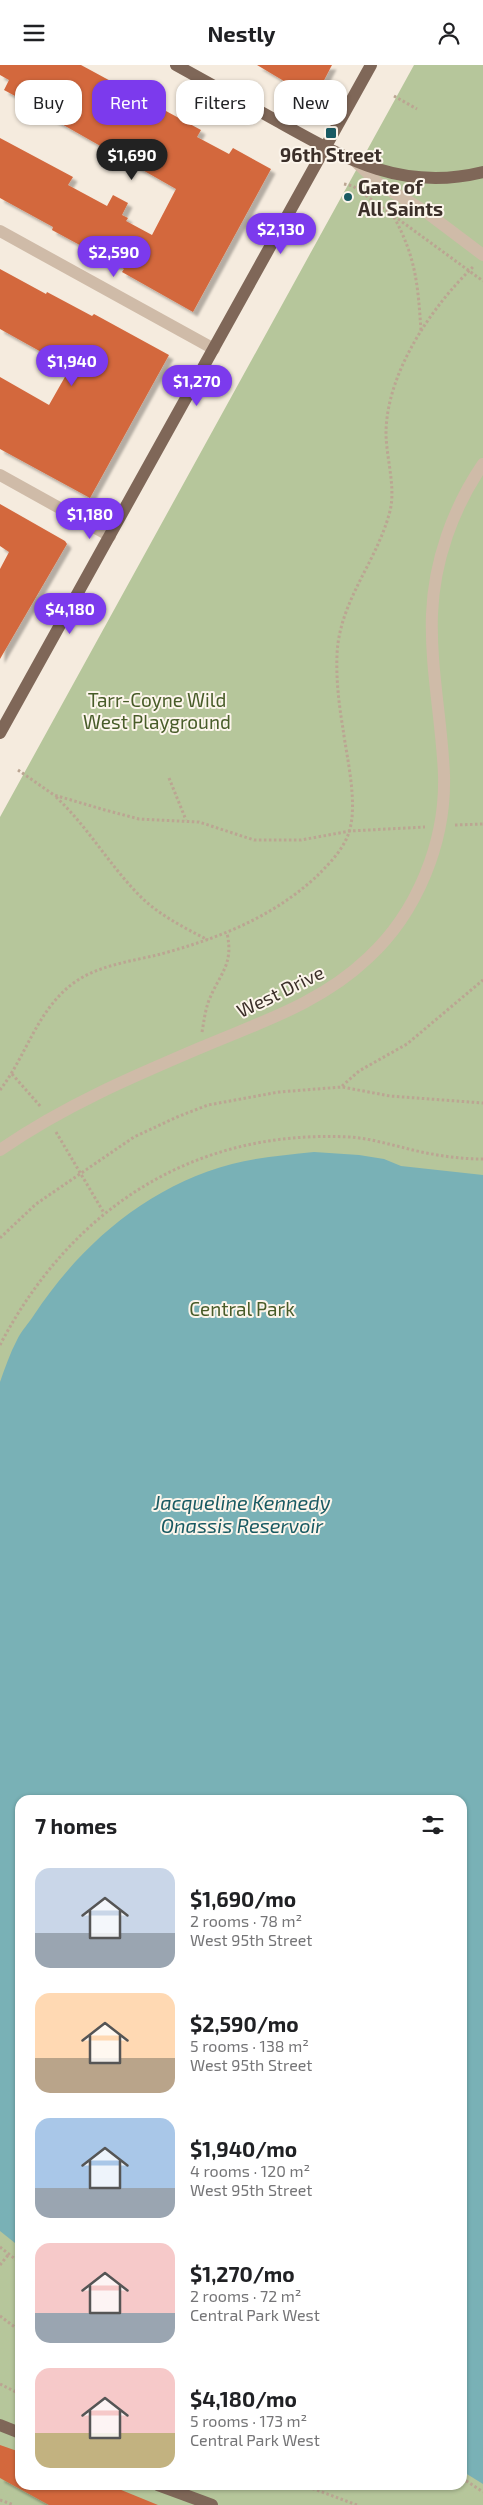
<!DOCTYPE html>
<meta charset="utf-8">
<style>
body{margin:0;font-family:"Exo 2",sans-serif;background:#f2f2f2;color:#202124;height:100vh;display:flex;flex-direction:column;font-size:19px;white-space:nowrap}
*{box-sizing:border-box;margin:0}
p{font-size:16px;color:#757577}
.icon{flex:none;width:28px;height:28px;fill:none;stroke:currentColor;stroke-width:2;stroke-linecap:round;stroke-linejoin:round}
.map{position:relative;flex:1;overflow:hidden}
.sheet{position:absolute;left:15px;top:1730px;width:452px;height:695px;display:flex;flex-direction:column;background:#fff;border-radius:15px;box-shadow:0 1px 4px #0004}
.sheet>*{flex:none}
.banner{position:absolute;left:15px;top:15px;width:454px;height:45px;display:flex;gap:10px}
.price{position:absolute;translate:-50% -42px;padding:0 11px;border-radius:18px;background:#7c3aed;color:#fff;font-size:16px;line-height:32px;filter:drop-shadow(0 1px 2px #0008)}
.price::after{content:'';position:absolute;left:50%;top:30px;width:15px;height:11px;margin-left:-8px;background:inherit;clip-path:polygon(0 0,100% 0,50% 100%)}
.price.selected{background:#222;color:#fff}
ul{padding:0;list-style:none}
li{display:flex;align-items:center;gap:15px;height:125px;padding:0 20px}
li span{display:grid;place-items:center;flex:none;width:140px;height:100px;border-radius:15px;color:#555}
li>.icon{margin-inline-start:auto}
span .icon{width:60px;height:60px;fill:#fffc;stroke-width:1}
li b{font-size:21px}
h2{display:flex;justify-content:space-between;align-items:center;height:60px;padding:0 20px;font-size:21px}
.tag{padding:0 18px;border-radius:15px;background:#fff;box-shadow:0 1px 4px #0004;font-size:18px;line-height:45px}
.tag.selected{background:#7c3aed;color:#fff}
header{display:flex;justify-content:space-between;align-items:center;height:65px;padding:0 20px;background:#fff;font-size:22px;font-weight:700}
.map>svg:first-child{display:block}
</style>
<header><svg class="icon" aria-label="menu" viewBox="0 0 24 24"><path d="M4 6h16M4 12h16M4 18h16"/></svg>Nestly<svg class="icon" aria-label="person" viewBox="0 0 24 24"><circle cx="12" cy="8" r="4"/><path d="M4 21q1-7 8-7t8 7"/></svg></header>
<div class="map">
<svg width="483" height="2440" viewBox="0 0 483 2440">
<defs>
<filter id="shadow"><feDropShadow dx="4.5" dy="4.5" stdDeviation="1" flood-color="#0004"/></filter>
</defs>
<rect width="100%" height="100%" fill="#f5ebde"/>
<path fill="#b6c69b" fill-rule="evenodd" d="M 414,0 L 483,0 L 483,2440 L 0,2440 L 0,752 ZM 20,1735 L 462,1735 L 462,2420 L 20,2420 Z"/>
<path fill="#79b1b6" d="M 314,1087 L 359,1090 L 384,1094 L 401,1101 L 483,1110 L 483,2419 L 462,2406 L 462,1735 L 20,1735 L 20,2182 L 0,2166 L 0,1317 C 5,1303 10,1288 17,1275 C 21,1266 29,1258 34,1250 C 81,1179 148,1121 232,1099 C 259,1092 287,1090 314,1087 Z"/>
<g fill="#d3683e" filter="url(#shadow)">
<polygon points="0,0 81,0 201,65 197,72 229,89 233,83 271,104 193,247 122,207 124,204 52,165 53,162 0,133 0,73 73,112 68,120 107,141 113,130 128,138 122,150 128,153 126,156 152,170 176,124 16,33 17,32 4,25 9,15 0,10"/>
<polygon points="257,0 332,0 321,21 316,18 309,31"/>
<polygon points="0,204 46,229 47,227 92,251 94,249 169,290 90,433 0,384 0,312 49,340 70,303 0,264"/>
<polygon points="0,439 65,476 67,479 0,594 0,504 9,487 0,481"/>
<polygon points="0,2380 20,2387 20,2420 109,2420 158,2440 49,2440 0,2413"/>
</g>
<g fill="none" stroke-linecap="round" stroke-linejoin="round">
<g stroke="#bba592" stroke-width="3" stroke-dasharray="2.5 2.5" stroke-linecap="butt">
<polyline points="394,31 417,44"/>
<polyline points="344,119 353,121 483,216"/>
<path d="M 394,152 C 416,193 418,220 421,266"/>
<polyline points="18,705 54,730 105,745 139,754 199,757 254,775 301,775 350,766 425,762"/>
<polyline points="169,713 186,755"/>
<path d="M 56,732 C 87,761 108,798 138,829 C 157,849 183,862 208,875"/>
<polyline points="455,760 483,759"/>
<path d="M 202,967 C 204,956 205,946 209,935 C 220,908 234,900 227,868"/>
<polyline points="12,1009 41,1042"/>
<polyline points="342,1021 359,1006 407,979 483,915"/>
<path d="M 0,1025 C 27,990 37,944 75,917 C 99,900 133,896 161,889 C 219,873 271,853 316,812 C 328,800 342,786 348,770 C 359,742 347,694 343,664 C 339,640 336,615 337,590 C 339,536 377,497 390,446 C 396,421 386,393 386,367 C 387,307 432,241 474,201"/>
<polyline points="56,1067 104,1148"/>
<polyline points="0,1173 36,1139 134,1072 177,1052 208,1040 279,1027 342,1022 390,1031 483,1038"/>
<path d="M 0,1280 C 71,1144 193,1064 349,1072 C 367,1073 384,1078 401,1082 C 427,1089 455,1094 483,1094"/>
<polyline points="0,2182 20,2198"/>
<polyline points="0,2200 8,2190"/>
<polyline points="0,2251 20,2266"/>
<polyline points="0,2319 20,2329"/>
<polyline points="462,2413 483,2427"/>
<polyline points="303,2420 357,2440"/>
<polyline points="0,2435 14,2440"/>
</g>
<g stroke="#cfbba8" stroke-width="12">
<polyline points="357,98 378,118 426,147 483,190"/>
<polyline points="0,166 214,284"/>
<polyline points="0,410 110,471"/>
<path d="M 0,1085 C 65,1040 134,1011 207,980 C 264,956 322,937 368,893 C 417,848 446,777 444,710 C 442,656 430,603 432,549 C 434,496 453,443 483,399"/>
</g>
<g stroke="#7f6758" stroke-width="12">
<path d="M 176,0 C 210,19 245,38 279,57 C 347,95 403,127 483,107"/>
<polyline points="0,668 371,0"/>
<polyline points="0,2360 20,2368"/>
<polyline points="158,2420 212,2440"/>
</g>
</g>
<g fill="#195a62" stroke="#fcf5eb" stroke-width="2">
<rect x="325" y="62" width="12" height="12" rx="2.5"/>
<circle cx="348" cy="132" r="5"/>
</g>
<g text-anchor="middle" dominant-baseline="central" stroke-width="4" stroke-linejoin="round" paint-order="stroke">
<g font-size="19" font-weight="bold" fill="#3b2f29" stroke="#fcf5eb">
<text x="331" y="89">96th Street</text>
<text x="358" y="121" text-anchor="start">Gate of<tspan x="358" dy="22">All Saints</tspan></text>
</g>
<g font-size="19" fill="#485c29" stroke="#fcf5eb">
<text x="157" y="634">Tarr-Coyne Wild<tspan x="157" dy="22">West Playground</tspan></text>
<text x="242" y="1243">Central Park</text>
</g>
<g font-size="19" fill="#3b2f29" stroke="#fcf5eb">
<text transform="translate(280 926) rotate(-26)">West Drive</text>
</g>
<g font-size="20" font-style="italic" fill="#195a62" stroke="#fcf5eb">
<text x="242" y="1437">Jacqueline Kennedy<tspan x="242" dy="23">Onassis Reservoir</tspan></text>
</g>
</g>
</svg>
<b class="price selected" style="left:132px;top:116px">$1,690</b>
<b class="price" style="left:281px;top:190px">$2,130</b>
<b class="price" style="left:114px;top:213px">$2,590</b>
<b class="price" style="left:72px;top:322px">$1,940</b>
<b class="price" style="left:197px;top:342px">$1,270</b>
<b class="price" style="left:90px;top:475px">$1,180</b>
<b class="price" style="left:70px;top:570px">$4,180</b>
<div class="banner">
<a class="tag">Buy</a>
<a class="tag selected">Rent</a>
<a class="tag">Filters</a>
<a class="tag">New</a>
</div>
<section class="sheet">
<h2>7 homes<svg class="icon" aria-label="filters" viewBox="0 0 24 24"><path d="M4 7h16M4 17h16"/><circle cx="9" cy="7" r="2"/><circle cx="15" cy="17" r="2"/></svg></h2>
<ul>
<li><span style="background:linear-gradient(#c9d6e8 65%,#9aa5b1 0)"><svg class="icon" aria-label="home" viewBox="0 0 24 24"><path d="M3 11l9-7 9 7M6 9v11h12V9"/></svg></span><div><b>$1,690/mo</b><p>2 rooms · 78 m²</p><p>West 95th Street</p></div></li>
<li><span style="background:linear-gradient(#ffd9b3 65%,#b9a48a 0)"><svg class="icon" aria-label="home" viewBox="0 0 24 24"><path d="M3 11l9-7 9 7M6 9v11h12V9"/></svg></span><div><b>$2,590/mo</b><p>5 rooms · 138 m²</p><p>West 95th Street</p></div></li>
<li><span style="background:linear-gradient(#a9c7e8 70%,#9aa5b1 0)"><svg class="icon" aria-label="home" viewBox="0 0 24 24"><path d="M3 11l9-7 9 7M6 9v11h12V9"/></svg></span><div><b>$1,940/mo</b><p>4 rooms · 120 m²</p><p>West 95th Street</p></div></li>
<li><span style="background:linear-gradient(#f6c9c9 70%,#9aa5b1 0)"><svg class="icon" aria-label="home" viewBox="0 0 24 24"><path d="M3 11l9-7 9 7M6 9v11h12V9"/></svg></span><div><b>$1,270/mo</b><p>2 rooms · 72 m²</p><p>Central Park West</p></div></li>
<li><span style="background:linear-gradient(#f6c9c9 65%,#c2b280 0)"><svg class="icon" aria-label="home" viewBox="0 0 24 24"><path d="M3 11l9-7 9 7M6 9v11h12V9"/></svg></span><div><b>$4,180/mo</b><p>5 rooms · 173 m²</p><p>Central Park West</p></div></li>
</ul>
</section>
</div>
